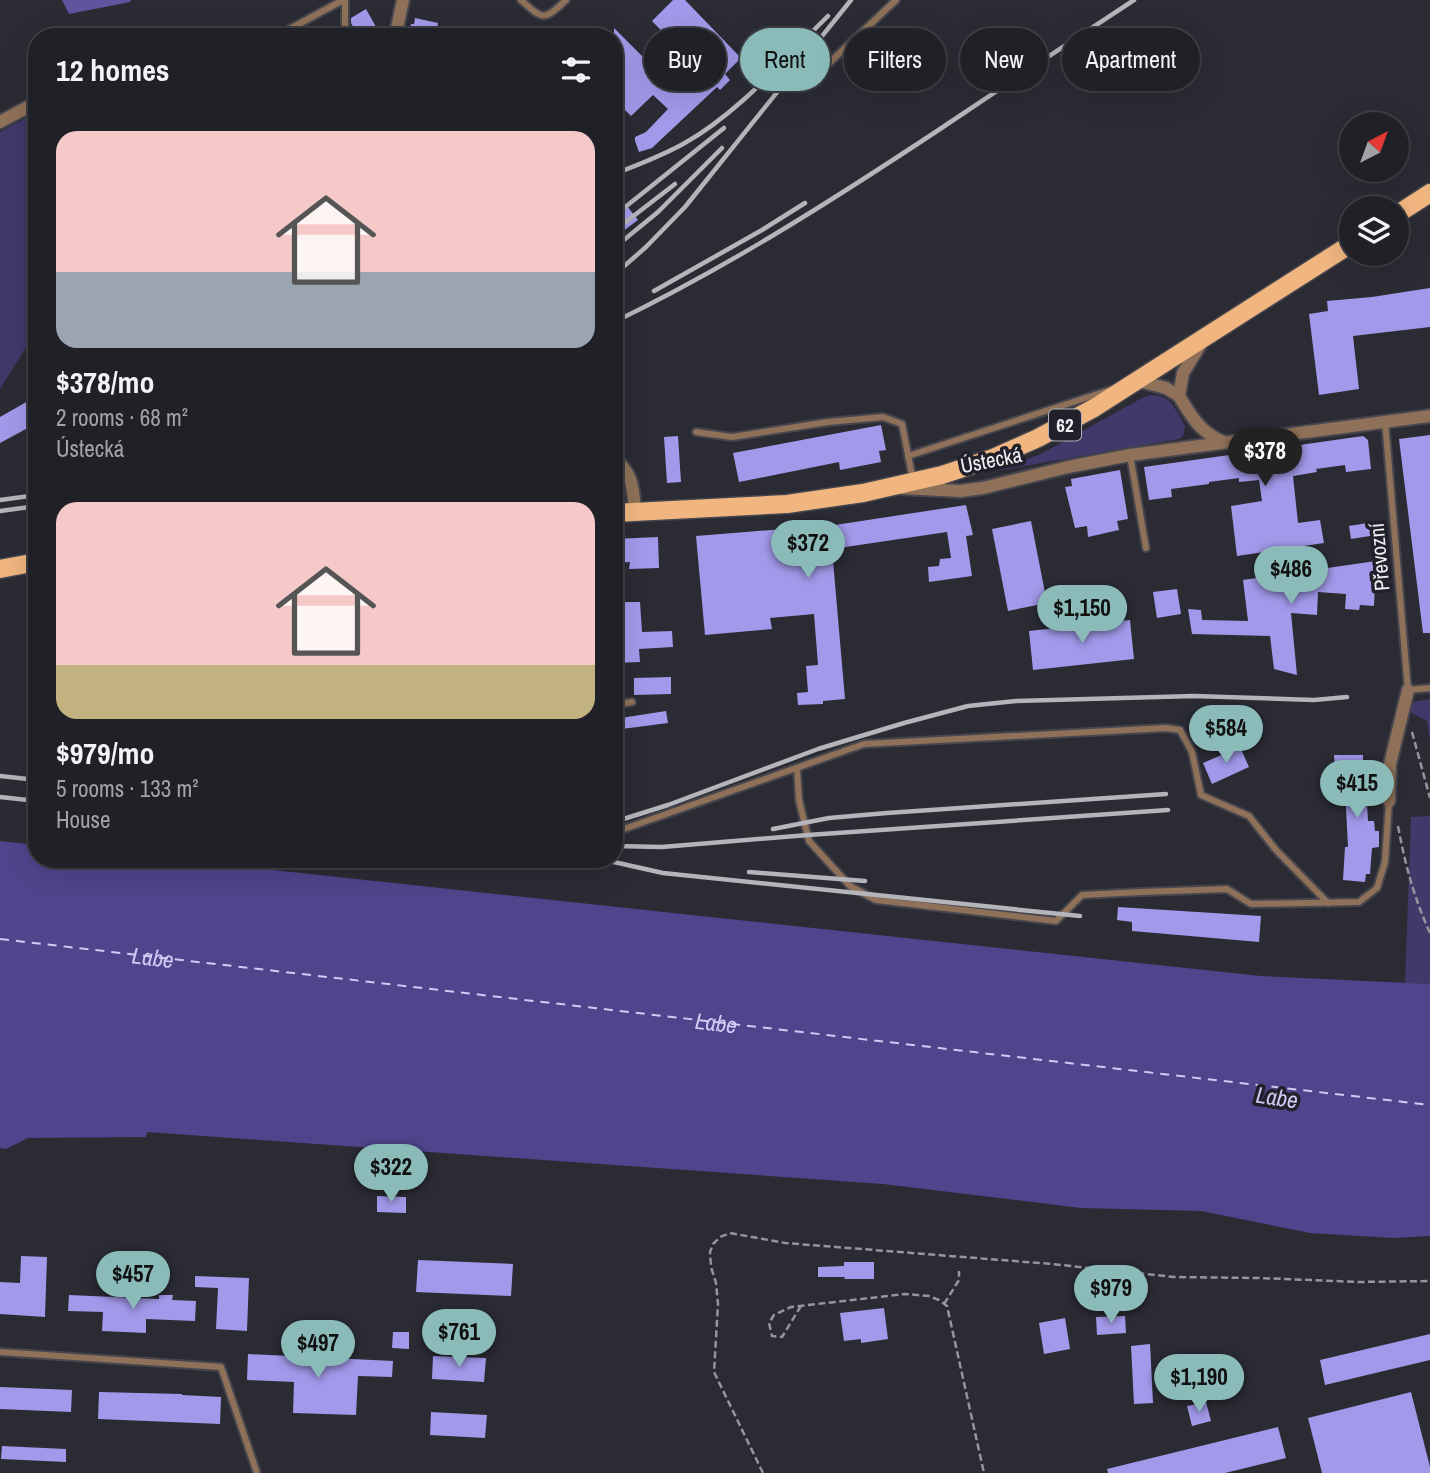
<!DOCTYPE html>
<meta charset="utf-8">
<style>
body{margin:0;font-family:"Archivo Narrow",sans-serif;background:#28282f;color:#f1f3f6;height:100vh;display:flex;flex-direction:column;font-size:26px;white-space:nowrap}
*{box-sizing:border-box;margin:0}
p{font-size:23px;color:#a2a3a7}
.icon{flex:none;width:38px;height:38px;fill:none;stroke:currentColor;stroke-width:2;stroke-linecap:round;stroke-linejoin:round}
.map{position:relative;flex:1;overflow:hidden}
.sheet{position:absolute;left:28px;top:28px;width:595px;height:840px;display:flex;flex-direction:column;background:#202027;border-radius:28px;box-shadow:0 7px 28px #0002,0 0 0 2px #3d3e44}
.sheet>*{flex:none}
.hud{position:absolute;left:644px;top:28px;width:665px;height:63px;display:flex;gap:14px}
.needle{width:46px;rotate:41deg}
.tools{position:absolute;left:1339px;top:112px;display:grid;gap:14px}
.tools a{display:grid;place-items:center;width:70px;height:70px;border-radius:50%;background:#202027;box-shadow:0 7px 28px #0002,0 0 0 2px #3d3e44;font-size:35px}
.price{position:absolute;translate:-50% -60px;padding:0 16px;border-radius:24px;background:#8bbbb9;color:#111;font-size:23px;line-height:46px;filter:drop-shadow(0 2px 4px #0008)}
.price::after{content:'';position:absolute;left:50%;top:42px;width:21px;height:16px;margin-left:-10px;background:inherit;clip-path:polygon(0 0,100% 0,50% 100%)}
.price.selected{background:#222;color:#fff}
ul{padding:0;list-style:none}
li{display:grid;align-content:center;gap:14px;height:371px;padding:0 28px}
li span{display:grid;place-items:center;height:217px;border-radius:21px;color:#555}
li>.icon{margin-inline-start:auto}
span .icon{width:126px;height:126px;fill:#fffc;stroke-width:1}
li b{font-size:30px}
h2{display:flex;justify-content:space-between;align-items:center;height:84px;padding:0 28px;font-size:30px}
.tag{padding:0 24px;border-radius:32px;background:#202027;box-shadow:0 7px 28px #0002,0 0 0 2px #3d3e44;font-size:24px;line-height:63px}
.tag.selected{background:#8bbbb9;color:#111}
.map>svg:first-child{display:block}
</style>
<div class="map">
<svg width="1430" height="1473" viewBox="0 0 1430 1473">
<rect width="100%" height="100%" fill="#2b2b34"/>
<g fill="#40396a">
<polygon points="37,112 37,330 0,389 0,132"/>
<path d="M 1150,395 C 1173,395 1175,410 1185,426 L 1183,436 L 1179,439 L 996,471 L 1041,454 L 1142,398 Z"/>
<polygon points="1430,699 1430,742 1427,721 1397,705"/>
<polygon points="1430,816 1430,984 1405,983 1411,817"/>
</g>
<polygon fill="#5f549e" points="62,0 131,0 130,2 69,14"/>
<polygon fill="#50448c" points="0,841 37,845 37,859 171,859 1261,976 1430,984 1430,1236 1393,1238 1310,1233 1201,1211 1081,1208 883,1184 147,1132 146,1137 28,1138 6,1149 0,1148"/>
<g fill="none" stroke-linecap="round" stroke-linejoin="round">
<path stroke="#cecbf5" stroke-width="2" stroke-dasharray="9 7" stroke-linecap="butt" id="s1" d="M 0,939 L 1430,1105"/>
</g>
<g fill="#a299ea">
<polygon points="673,0 685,0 741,58 725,74 730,80 720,90 717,87 652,148 639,152 635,141 635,137 646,132 668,109 653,95 631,116 614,99 614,28 667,81 690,60 652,21"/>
<polygon points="366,9 376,27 359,37 351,23 351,18"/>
<polygon points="415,18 438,23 436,37 409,37 411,24 414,24"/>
<polygon points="623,201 638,220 614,238 614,207"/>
<polygon points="1430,288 1430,327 1353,336 1359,389 1319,395 1309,314 1328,311 1327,301 1372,297"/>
<polygon points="37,396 37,423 0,443 0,417"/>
<polygon points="881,425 886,450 879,451 881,462 840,470 839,462 739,482 733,453"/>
<polygon points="1430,435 1430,633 1423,633 1399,439"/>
<polygon points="678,436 681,482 667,483 664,437"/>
<polygon points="1363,436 1368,440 1371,469 1346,472 1345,465 1316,469 1317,472 1293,476 1298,523 1320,520 1324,543 1237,556 1231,506 1262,501 1259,480 1239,482 1239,478 1209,482 1209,484 1171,489 1172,497 1149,500 1144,467"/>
<polygon points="1120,470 1128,519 1117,521 1119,530 1088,537 1087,526 1075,528 1065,487 1072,486 1071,479"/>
<polygon points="966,505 973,535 966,536 972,576 929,582 928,567 939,566 940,559 951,558 947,532 832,549 845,699 823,701 823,704 798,705 797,693 808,692 806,666 818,665 814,614 770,618 772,629 705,635 696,536 835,525"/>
<polygon points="1031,521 1047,603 1008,611 992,529"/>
<polygon points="1374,522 1376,535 1351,539 1349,526"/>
<polygon points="658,537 659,568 629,569 630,562 614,563 614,539"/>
<polygon points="1376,561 1374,606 1360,605 1359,610 1345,609 1346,594 1318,592 1317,615 1291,613 1297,675 1274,669 1270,636 1192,634 1188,609 1201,610 1202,620 1248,621 1243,580"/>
<polygon points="1177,589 1181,614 1157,618 1153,592"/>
<polygon points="616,602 640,602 642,632 672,631 673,647 639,649 640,662 614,663 614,609 616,608"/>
<polygon points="1130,620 1134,659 1033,670 1029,631"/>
<polygon points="671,677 671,694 634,695 634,678"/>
<polygon points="666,711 668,723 614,730 614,719"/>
<polygon points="1240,747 1249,767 1212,784 1203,763"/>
<polygon points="1334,755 1363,755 1363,769 1365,769 1368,821 1374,821 1375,831 1379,831 1379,847 1372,848 1370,874 1366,874 1365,882 1343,880 1345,847 1348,847 1344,769 1335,769"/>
<polygon points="1118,907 1261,916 1259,942 1132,931 1132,922 1117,920"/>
<polygon points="377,1196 406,1197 406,1213 377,1212"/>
<polygon points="21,1256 47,1257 45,1317 0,1314 0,1282 20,1283"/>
<polygon points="418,1260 513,1264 511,1296 416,1292"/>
<polygon points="844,1262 874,1262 874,1279 844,1279 845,1277 818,1277 818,1267 844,1266"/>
<polygon points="195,1276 249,1278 247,1331 216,1329 218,1288 195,1287"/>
<polygon points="69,1295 159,1299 159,1295 173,1295 172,1300 196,1301 195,1321 146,1319 146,1333 102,1331 103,1312 68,1311"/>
<polygon points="884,1308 888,1339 861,1343 861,1339 844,1341 840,1313"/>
<polygon points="1125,1316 1126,1333 1097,1335 1096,1317"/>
<polygon points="1065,1318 1070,1349 1044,1354 1039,1323"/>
<polygon points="393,1332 409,1332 409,1349 392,1348"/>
<polygon points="1430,1334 1430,1360 1325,1385 1320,1360"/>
<polygon points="1150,1344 1153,1403 1134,1404 1131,1346"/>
<polygon points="248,1354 393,1361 392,1377 358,1376 356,1415 293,1413 294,1382 247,1380"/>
<polygon points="433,1356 486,1358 484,1382 432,1379"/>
<polygon points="0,1387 72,1390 71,1412 0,1409"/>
<polygon points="99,1392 182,1394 182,1395 221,1397 220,1424 98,1419"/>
<polygon points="1411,1392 1430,1467 1430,1473 1322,1473 1308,1418"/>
<polygon points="1206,1402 1211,1421 1192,1426 1187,1406"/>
<polygon points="431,1412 487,1415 485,1438 430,1435"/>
<polygon points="1278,1427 1286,1458 1225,1473 1108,1473 1107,1469"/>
<polygon points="2,1446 66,1449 66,1462 1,1459"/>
</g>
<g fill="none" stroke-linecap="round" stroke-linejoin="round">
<g stroke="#47464f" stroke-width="10">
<g id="lane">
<path d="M 521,0 C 543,20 544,21 566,0"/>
<polyline points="275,37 343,0"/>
<polyline points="345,37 345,0"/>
<polyline points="827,65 896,0"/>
<polyline points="1385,421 1408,690 1430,688"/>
<polyline points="696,432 732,437 828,422 883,417 902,424 913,480"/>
<polyline points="1130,455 1146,548"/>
<polyline points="908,456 1110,390"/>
<polyline points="614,705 632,702"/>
<polyline points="797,768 799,800 809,841 850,886 876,900 1056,921 1082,895 1141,892 1227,889 1251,904 1359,902 1377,888 1385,862 1389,801"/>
<polyline points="614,828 621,830 864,744 1166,728 1180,730 1192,752 1201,795 1249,816 1276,850 1328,903"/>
<polyline points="0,1352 221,1367 257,1473"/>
</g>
</g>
<g stroke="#47464f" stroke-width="16">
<g id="street">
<polyline points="395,37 403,0"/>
<polyline points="0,122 37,102"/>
<path d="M 1202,342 L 1183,373 L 1179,396 C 1191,416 1200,432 1223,442"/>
<polyline points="1139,381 1166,388 1179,396"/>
<path d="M 614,459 C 634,474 633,489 635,512"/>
<polyline points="901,488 960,491 983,488 1068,467 1130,455 1430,416"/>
<polyline points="1389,801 1390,764 1408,690"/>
</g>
</g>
<g stroke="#47464f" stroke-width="21">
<g id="primary">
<polyline points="1396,215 1430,193"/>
<polyline points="614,513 787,504 863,493 942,475 993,458 1038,438 1094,408 1351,244"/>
<polyline points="0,569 37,562"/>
</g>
</g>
<g stroke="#96959d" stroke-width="2.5" stroke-dasharray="7 3.5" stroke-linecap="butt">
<polyline points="1412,732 1430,798"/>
<path d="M 1398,826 C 1405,864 1414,898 1430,933"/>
<polyline points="944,1304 959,1280 959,1271"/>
<polyline points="801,1306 782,1337 772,1336 769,1323 774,1315 791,1307 905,1294 929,1296 939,1300 947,1306 984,1473"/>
<polyline points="763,1473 714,1372 718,1304 716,1283 711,1267 710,1252 713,1244 720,1237 730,1233 785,1243 1052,1264 1174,1277 1259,1278 1359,1282 1430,1281"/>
</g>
<use href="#lane" stroke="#8e7158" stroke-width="6"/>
<use href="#street" stroke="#8e7158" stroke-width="12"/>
<use href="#primary" stroke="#f1b680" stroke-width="18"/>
<g stroke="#b4b4bb" stroke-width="4.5">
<path d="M 614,174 C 638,165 661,156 683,144 C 738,114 784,59 828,16"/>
<polyline points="614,216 724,128"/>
<polyline points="614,231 675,184"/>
<polyline points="614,248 658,212 722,148"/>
<polyline points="614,275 646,247 685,207 851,0"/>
<polyline points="654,291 762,230 805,203"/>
<path d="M 614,322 C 726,268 831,201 934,133 C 1001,88 1067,44 1134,0"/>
<polyline points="0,500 37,495"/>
<polyline points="0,511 37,506"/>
<polyline points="0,776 37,780"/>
<polyline points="0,797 37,801"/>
<polyline points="614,822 668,805 818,749 904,723 968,706 1016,701 1194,696 1314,700 1347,697"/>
<polyline points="773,829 829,818 887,813 1166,794"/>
<polyline points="614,846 662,847 808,835 1168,810"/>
<polyline points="605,860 663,873 1080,916"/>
<polyline points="749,872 865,881"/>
</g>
</g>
<g text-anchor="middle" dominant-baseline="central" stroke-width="7" stroke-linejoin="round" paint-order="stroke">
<rect fill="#22212a" stroke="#b2b1b9" stroke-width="2" x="1049" y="409.5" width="32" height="31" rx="5"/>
<g font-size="19" font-weight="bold" fill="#f0eff6">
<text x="1065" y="425">62</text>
</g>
<g font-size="21" fill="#f0eff6" stroke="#22212a">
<text transform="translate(991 460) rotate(-11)">Ústecká</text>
<text transform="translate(1379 557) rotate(-95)">Převozní</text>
</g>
<g font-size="23" font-style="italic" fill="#cecbf5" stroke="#22212a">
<text stroke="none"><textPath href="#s1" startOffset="154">Labe</textPath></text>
<text stroke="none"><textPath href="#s1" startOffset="721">Labe</textPath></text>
<text transform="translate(1277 1097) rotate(8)">Labe</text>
</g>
</g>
</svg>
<div class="tools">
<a><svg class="needle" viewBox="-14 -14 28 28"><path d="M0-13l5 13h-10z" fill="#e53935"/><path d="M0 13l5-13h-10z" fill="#a2a3a7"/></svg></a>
<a><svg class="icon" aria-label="layers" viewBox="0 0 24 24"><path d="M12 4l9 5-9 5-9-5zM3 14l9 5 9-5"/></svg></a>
</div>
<b class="price selected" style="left:1265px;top:488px">$378</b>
<b class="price" style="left:808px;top:580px">$372</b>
<b class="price" style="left:1291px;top:606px">$486</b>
<b class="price" style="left:1082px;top:645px">$1,150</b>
<b class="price" style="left:1226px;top:765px">$584</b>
<b class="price" style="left:1357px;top:820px">$415</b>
<b class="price" style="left:391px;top:1204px">$322</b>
<b class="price" style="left:133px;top:1311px">$457</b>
<b class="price" style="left:1111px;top:1325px">$979</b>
<b class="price" style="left:459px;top:1369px">$761</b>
<b class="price" style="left:318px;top:1380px">$497</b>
<b class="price" style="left:1199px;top:1414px">$1,190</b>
<div class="hud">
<a class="tag">Buy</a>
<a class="tag selected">Rent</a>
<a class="tag">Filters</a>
<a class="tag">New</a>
<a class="tag">Apartment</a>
</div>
<section class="sheet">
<h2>12 homes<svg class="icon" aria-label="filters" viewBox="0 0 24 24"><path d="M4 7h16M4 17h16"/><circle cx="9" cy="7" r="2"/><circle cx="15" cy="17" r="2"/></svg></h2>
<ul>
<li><span style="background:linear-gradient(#f6c9c9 65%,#9aa5b1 0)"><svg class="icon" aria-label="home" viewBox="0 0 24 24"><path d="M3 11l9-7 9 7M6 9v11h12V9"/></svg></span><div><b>$378/mo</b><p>2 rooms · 68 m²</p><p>Ústecká</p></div></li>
<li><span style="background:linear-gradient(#f6c9c9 75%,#c2b280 0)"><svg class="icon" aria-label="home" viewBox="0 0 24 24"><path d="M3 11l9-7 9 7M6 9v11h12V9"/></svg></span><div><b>$979/mo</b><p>5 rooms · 133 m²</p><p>House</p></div></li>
</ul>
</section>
</div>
